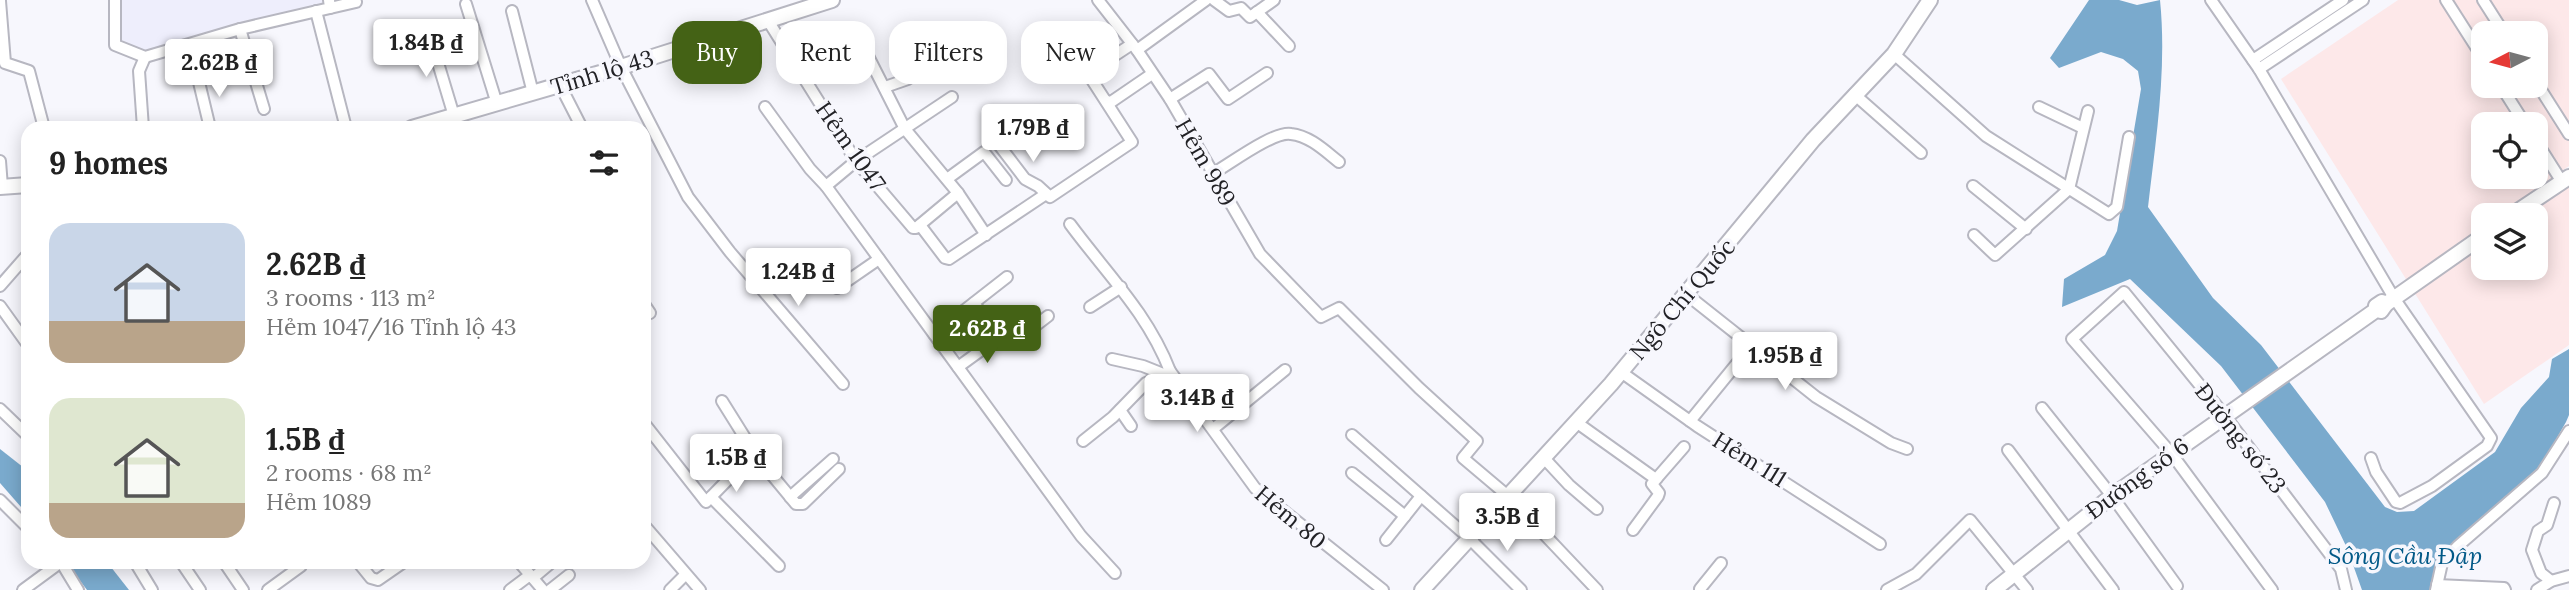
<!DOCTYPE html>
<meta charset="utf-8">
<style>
body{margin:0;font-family:Lora,serif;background:#f6f6f6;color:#222;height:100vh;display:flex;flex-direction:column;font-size:26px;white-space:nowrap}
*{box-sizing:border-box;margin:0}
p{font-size:23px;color:#767676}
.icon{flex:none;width:38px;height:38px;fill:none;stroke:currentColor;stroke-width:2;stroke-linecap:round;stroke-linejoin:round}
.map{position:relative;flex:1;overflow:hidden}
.sheet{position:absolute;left:21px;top:121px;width:630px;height:448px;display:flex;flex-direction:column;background:#fff;border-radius:21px;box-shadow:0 4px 18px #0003}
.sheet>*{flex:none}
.banner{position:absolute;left:672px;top:21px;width:665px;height:63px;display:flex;gap:14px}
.needle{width:46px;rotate:264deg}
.tools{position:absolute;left:2471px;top:21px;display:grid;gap:14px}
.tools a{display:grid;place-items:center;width:77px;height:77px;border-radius:14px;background:#fff;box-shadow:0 4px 18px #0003;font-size:35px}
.price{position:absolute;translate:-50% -60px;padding:0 16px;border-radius:7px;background:#fff;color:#222;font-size:23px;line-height:46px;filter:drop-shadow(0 2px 4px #0008)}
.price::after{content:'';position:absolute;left:50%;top:42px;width:21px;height:16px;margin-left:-10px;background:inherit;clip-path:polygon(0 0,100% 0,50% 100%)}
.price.selected{background:#446215;color:#fff}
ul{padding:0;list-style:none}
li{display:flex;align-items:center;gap:21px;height:175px;padding:0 28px}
li span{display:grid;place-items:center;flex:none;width:196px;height:140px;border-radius:21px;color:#555}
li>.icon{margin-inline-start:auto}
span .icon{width:84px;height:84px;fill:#fffc;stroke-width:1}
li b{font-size:30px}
h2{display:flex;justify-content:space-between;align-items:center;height:84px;padding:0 28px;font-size:30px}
.tag{padding:0 24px;border-radius:21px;background:#fff;box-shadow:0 4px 18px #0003;font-size:24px;line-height:63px}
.tag.selected{background:#446215;color:#fff}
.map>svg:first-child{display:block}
</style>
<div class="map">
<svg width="2569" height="590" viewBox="0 0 2569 590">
<rect width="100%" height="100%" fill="#f7f7fd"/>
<path fill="#fde8e9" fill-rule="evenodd" d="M 2398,0 L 2569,0 L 2569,166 L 2563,170 L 2569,180 L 2569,345 L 2484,404 L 2281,79 ZM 2483,33 L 2536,33 L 2536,86 L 2483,86 ZM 2483,124 L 2536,124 L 2536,177 L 2483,177 ZM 2483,215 L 2536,215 L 2536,268 L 2483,268 Z"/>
<polygon fill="#eeeefc" points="118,0 329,0 334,14 142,52 118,42"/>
<g fill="#7aaacd">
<path d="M 2089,0 L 2119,0 L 2137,5 L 2160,0 C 2167,69 2156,138 2148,207 L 2213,298 L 2261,345 L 2385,507 L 2397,512 L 2414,511 L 2495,452 L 2521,408 L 2549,377 L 2552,359 L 2569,349 L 2569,415 L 2566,422 L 2538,471 L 2448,548 L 2439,561 L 2432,590 L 2362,590 L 2347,548 L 2325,502 L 2221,366 L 2130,279 L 2062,307 L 2064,279 L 2105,255 L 2117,231 L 2141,89 L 2138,71 L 2123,59 L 2101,52 L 2059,68 L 2050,58 Z"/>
<polygon points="0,449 28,471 28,515 0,483"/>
<polygon points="66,562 107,562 129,590 87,590"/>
</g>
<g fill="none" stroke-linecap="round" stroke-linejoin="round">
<g stroke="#b7b7c1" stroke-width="14">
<g id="street">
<polyline points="115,0 115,45 145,57 240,29 330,8 329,0"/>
<polyline points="592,0 621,67 688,197 730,252 843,384"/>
<polyline points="1098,0 1137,50 1170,99 1260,254 1321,317 1339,308 1419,388 1477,441 1463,458 1508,496 1597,590"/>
<polyline points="1214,0 1229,11 1241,8 1250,17 1274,0"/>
<polyline points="2211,0 2259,69 2394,298 2491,438 2487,446 2432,486 2400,503 2396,502 2376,472 2371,458"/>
<polyline points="2446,0 2483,58"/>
<polyline points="2483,0 2504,33"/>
<polyline points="0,1 5,63 29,71 44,128"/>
<polyline points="466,4 497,104"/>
<polyline points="330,8 356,2"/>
<polyline points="316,11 346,128"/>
<polyline points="512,11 533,93"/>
<polyline points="1257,12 1289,46"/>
<polyline points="767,19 856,161 913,228 916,228 958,193 905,129 866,52"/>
<polyline points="240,29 264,109"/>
<polyline points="429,33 454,116"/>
<polyline points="1137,50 1206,0"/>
<polyline points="1894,54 1986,136 2109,214 2117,207 2129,137"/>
<polyline points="2253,60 2343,0"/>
<polyline points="2259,69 2363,0"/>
<polyline points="1088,73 1132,44"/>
<polyline points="198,78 210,128"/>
<polyline points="2536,82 2569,134"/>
<polyline points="560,85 582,128"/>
<polyline points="2501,86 2525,124"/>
<polyline points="885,87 908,79"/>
<polyline points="1854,94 1921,153"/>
<polyline points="1170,99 1209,74 1228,99 1267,73"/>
<polyline points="1107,101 1111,102 1152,74"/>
<polyline points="765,107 810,169 826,186 1081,536 1115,573"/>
<polyline points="2039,107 2083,128"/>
<polyline points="143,128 139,71 145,57"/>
<polyline points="2536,141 2562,182"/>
<polyline points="999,145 1025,179 1038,186 1050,197 1132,142 1074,52"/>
<polyline points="0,161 2,187"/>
<path d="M 1212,174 C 1230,164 1273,131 1291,134 C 1310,136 1325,151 1339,162"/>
<polyline points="947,179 984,152 1006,180"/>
<polyline points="826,186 856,161 952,97"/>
<polyline points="1973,186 2026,229"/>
<polyline points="958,193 986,235"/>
<path d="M 1070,224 C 1106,273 1147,312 1170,371 L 1255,488 L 1383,590"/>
<polyline points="920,225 945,258 949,259 1046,194"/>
<polyline points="1974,235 1995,255 2069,189 2088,111"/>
<polyline points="0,286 28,254"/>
<polyline points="837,288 879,259"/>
<polyline points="1686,294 1816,397 1891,443 1907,449"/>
<polyline points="974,303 1003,344 1013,343 1048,316"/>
<polyline points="644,304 650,313"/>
<polyline points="0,306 28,345"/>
<polyline points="1090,307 1121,287"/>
<polyline points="934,334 1007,277"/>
<polyline points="1112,359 1143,366 1163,374"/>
<polyline points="958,367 998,338"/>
<polyline points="1621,372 1697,426 1880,544"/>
<polyline points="722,401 757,457"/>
<polyline points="2042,408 2112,496 2177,586"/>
<polyline points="0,409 28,436"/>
<polyline points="1120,410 1131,426"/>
<polyline points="1690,421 1752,345"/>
<polyline points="1576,422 1653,477 1657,478 1684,447"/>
<polyline points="644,423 706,502 749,458 757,457 796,504 803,504 839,469"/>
<polyline points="1213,429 1285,370"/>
<polyline points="1352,435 1469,538 1521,590"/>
<polyline points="1083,441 1113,417 1146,383 1170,371"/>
<polyline points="2008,450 2113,590"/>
<polyline points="1543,457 1569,485 1597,509"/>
<polyline points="1352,473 1405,516"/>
<polyline points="711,497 779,566"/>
<polyline points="790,497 833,459"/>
<polyline points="0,500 28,528"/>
<polyline points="644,525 700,590"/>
<polyline points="1633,530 1658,496 1659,493 1652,484 1657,478"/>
<polyline points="1386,540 1421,496"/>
<polyline points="61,562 78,590"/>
<polyline points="135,562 152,590"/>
<polyline points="181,562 200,590"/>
<polyline points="224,562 243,590"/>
<polyline points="358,562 371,578 378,580 404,562"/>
<polyline points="519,562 543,590"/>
<polyline points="533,578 552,562"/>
<polyline points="2551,581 2541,573 2532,550 2538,531 2547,525 2554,503"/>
<polyline points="2437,585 2504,588 2505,590"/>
<polyline points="1700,589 1721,563"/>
<polyline points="23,590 61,562"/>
<polyline points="268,590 301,566 298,562"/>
<polyline points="510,590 530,575"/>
<polyline points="550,590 569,575"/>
<polyline points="670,590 685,575"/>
<polyline points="1887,590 1916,574 1970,520 2027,590"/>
<polyline points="2272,590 2171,453 2072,339 2124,292 2225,416 2341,569 2346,590"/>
<polyline points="2436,590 2442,563 2458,546 2542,473 2569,431"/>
<polyline points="2537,590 2551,581 2569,576"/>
</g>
</g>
<g stroke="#b7b7c1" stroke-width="18">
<g id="secondary">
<polyline points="412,128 621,67 832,0"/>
<polyline points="0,187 28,185"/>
<polyline points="2512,215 2569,177"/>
<polyline points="2381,311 2386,304 2483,236"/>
<polyline points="1422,590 1611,384 1813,140 1894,54 1930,0"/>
<polyline points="1994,590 2112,496 2376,310 2376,306 2382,302 2386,304"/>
</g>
</g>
<use href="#street" stroke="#fff" stroke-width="10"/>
<use href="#secondary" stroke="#fff" stroke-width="14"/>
</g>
<g text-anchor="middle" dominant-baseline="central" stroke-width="7" stroke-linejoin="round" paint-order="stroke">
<g font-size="23" fill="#222226" stroke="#f7f7fd">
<text transform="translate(602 72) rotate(-17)">Tỉnh lộ 43</text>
<text transform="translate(851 146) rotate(55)">Hẻm 1047</text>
<text transform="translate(1206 162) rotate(60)">Hẻm 989</text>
<text transform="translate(1682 299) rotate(-50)">Ngô Chí Quốc</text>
<text transform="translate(2241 438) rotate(52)">Đường số 23</text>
<text transform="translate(1750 459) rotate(32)">Hẻm 111</text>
<text transform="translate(2137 478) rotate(-36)">Đường số 6</text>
<text transform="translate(1291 517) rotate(40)">Hẻm 80</text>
</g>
<g font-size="24" font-style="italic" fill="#025987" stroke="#f7f7fd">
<text x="2405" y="555">Sông Cầu Đập</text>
</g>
</g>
</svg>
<div class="tools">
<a><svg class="needle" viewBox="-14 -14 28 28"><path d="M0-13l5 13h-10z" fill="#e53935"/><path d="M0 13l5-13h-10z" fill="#767676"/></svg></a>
<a><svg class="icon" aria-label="locate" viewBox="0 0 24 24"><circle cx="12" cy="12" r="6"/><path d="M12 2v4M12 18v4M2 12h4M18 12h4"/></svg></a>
<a><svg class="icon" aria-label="layers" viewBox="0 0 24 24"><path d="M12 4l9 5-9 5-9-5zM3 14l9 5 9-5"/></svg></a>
</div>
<b class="price" style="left:426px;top:79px">1.84B ₫</b>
<b class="price" style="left:219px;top:99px">2.62B ₫</b>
<b class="price" style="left:1033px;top:164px">1.79B ₫</b>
<b class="price" style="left:798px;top:308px">1.24B ₫</b>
<b class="price selected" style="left:987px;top:365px">2.62B ₫</b>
<b class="price" style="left:1785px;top:392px">1.95B ₫</b>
<b class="price" style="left:1197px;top:434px">3.14B ₫</b>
<b class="price" style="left:736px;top:494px">1.5B ₫</b>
<b class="price" style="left:1507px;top:553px">3.5B ₫</b>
<div class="banner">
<a class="tag selected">Buy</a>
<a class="tag">Rent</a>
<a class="tag">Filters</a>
<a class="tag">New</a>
</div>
<section class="sheet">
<h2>9 homes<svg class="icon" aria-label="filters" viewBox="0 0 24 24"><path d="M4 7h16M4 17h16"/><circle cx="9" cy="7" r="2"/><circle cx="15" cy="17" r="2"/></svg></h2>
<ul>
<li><span style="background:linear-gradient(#c9d6e8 70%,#b9a48a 0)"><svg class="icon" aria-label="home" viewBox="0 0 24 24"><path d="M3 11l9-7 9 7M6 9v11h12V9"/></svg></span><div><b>2.62B ₫</b><p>3 rooms · 113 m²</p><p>Hẻm 1047/16 Tỉnh lộ 43</p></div></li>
<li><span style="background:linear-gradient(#dfe7d0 75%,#b9a48a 0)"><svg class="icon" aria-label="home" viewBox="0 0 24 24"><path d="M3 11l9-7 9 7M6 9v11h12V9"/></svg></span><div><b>1.5B ₫</b><p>2 rooms · 68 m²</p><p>Hẻm 1089</p></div></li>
</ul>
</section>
</div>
